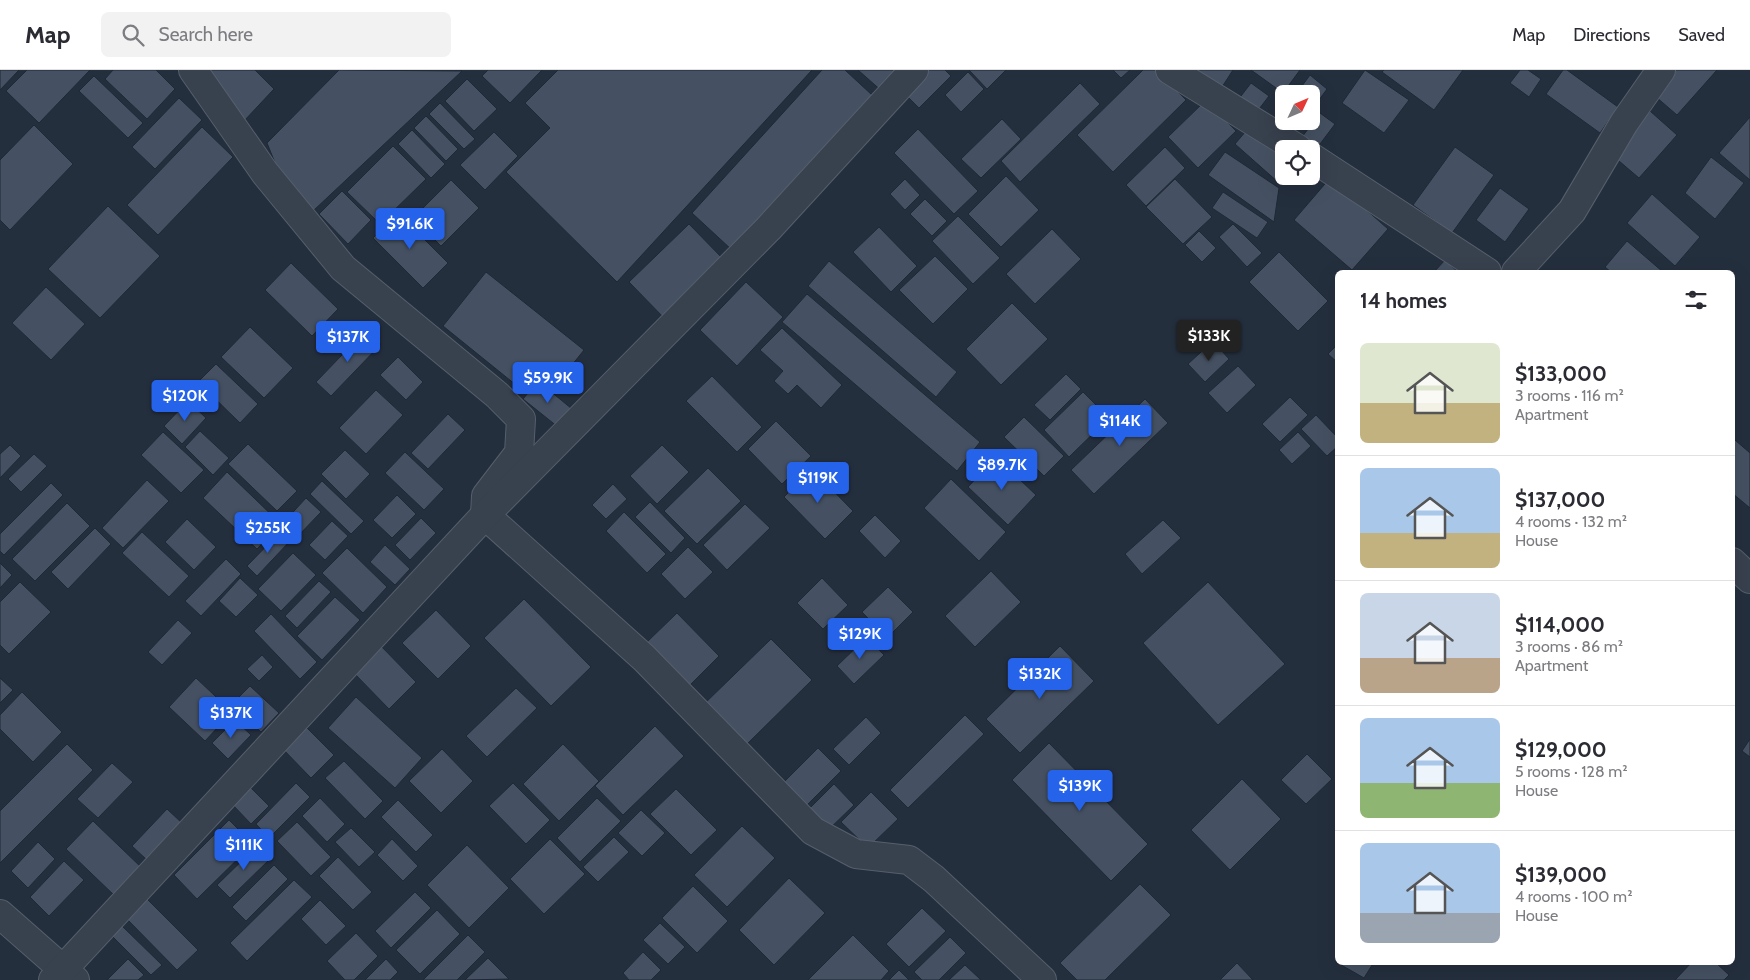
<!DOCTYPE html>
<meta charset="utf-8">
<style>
body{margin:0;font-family:Cabin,sans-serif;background:#f2f2f3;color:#2b2b33;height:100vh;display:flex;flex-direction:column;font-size:19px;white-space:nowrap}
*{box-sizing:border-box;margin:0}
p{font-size:16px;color:#7c7c81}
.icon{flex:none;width:28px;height:28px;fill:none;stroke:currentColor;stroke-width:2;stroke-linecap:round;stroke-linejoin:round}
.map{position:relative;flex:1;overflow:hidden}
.details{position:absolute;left:1335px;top:200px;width:400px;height:695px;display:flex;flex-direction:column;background:#fff;border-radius:8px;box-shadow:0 5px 20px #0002}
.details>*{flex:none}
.needle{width:32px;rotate:46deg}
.tools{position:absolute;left:1275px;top:15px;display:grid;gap:10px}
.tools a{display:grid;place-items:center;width:45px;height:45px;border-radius:8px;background:#fff;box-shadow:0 5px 20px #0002;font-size:25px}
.price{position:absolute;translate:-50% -42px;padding:0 11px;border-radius:5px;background:#2563eb;color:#fff;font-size:16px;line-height:32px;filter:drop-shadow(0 1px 2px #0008)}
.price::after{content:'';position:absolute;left:50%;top:30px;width:15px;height:11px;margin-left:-8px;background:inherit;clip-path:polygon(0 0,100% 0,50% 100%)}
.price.selected{background:#222;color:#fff}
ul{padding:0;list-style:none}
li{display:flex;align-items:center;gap:15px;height:125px;padding:0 25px}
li+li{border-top:1px solid #e1e1e2}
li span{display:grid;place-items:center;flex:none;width:140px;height:100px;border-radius:8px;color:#555}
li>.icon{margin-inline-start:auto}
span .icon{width:60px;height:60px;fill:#fffc;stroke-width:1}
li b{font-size:21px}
h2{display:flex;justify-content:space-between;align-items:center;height:60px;padding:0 25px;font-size:21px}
header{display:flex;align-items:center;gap:30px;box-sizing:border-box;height:70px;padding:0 25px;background:#fff;border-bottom:1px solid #e1e1e2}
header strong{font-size:24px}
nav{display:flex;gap:28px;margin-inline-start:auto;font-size:18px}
.search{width:350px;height:45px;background:#f2f2f3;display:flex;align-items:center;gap:12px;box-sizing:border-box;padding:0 18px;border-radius:8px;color:#7c7c81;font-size:19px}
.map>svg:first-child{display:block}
</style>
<header>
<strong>Map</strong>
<div class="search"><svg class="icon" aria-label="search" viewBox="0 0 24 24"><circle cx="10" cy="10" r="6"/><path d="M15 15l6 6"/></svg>Search here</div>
<nav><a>Map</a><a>Directions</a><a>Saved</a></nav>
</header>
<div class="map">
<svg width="1750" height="910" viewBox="0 0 1750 910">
<rect width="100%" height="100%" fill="#242f3e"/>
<g fill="#455162" stroke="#1f2835">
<polygon points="0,0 19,0 0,20"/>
<polygon points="27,0 90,0 39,53 6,21"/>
<polygon points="113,0 156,0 175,19 147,49 105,9"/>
<polygon points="191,0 255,0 274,19 244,51"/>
<polygon points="339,0 462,1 313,141 282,110 267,73"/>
<polygon points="488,0 542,0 510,33 482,6"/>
<polygon points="558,0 812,0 617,212 506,102 550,58 525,33"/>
<polygon points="822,0 845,0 872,25 732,180 692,143"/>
<polygon points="858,0 904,0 884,23"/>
<polygon points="925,0 945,0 951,6 919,38 903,22"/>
<polygon points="969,0 1006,0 987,19"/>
<polygon points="1113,0 1130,0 1121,8"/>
<polygon points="1143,0 1157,0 1186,30 1113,102 1077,65"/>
<polygon points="1197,0 1233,0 1222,17"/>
<polygon points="1251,0 1300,0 1283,23"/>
<polygon points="1365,0 1409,30 1384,63 1342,33"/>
<polygon points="1384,0 1463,0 1434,40 1382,2"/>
<polygon points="1520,0 1528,0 1541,9 1529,27 1510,13"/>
<polygon points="1563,0 1567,0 1618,37 1600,63 1546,24"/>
<polygon points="1666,0 1717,0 1677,45 1648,20"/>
<polygon points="968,2 984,19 961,42 945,25"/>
<polygon points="1310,5 1327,19 1311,41 1311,24 1296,24"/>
<polygon points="94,6 143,53 128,68 79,21"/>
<polygon points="467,9 497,39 474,61 445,31"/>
<polygon points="1080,13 1100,34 1020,112 1001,91"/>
<polygon points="1251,13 1269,26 1256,43 1238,30"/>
<polygon points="179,28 202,50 155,99 132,77"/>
<polygon points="1206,30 1236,61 1198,98 1168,67"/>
<polygon points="440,33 475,69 464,79 429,44"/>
<polygon points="1650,41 1677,65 1639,108 1612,85"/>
<polygon points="1320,43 1335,54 1317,78 1302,67"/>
<polygon points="426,46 458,79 446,91 414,58"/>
<polygon points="1750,47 1750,110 1719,83"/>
<polygon points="1002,49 1021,69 981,108 961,89"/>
<polygon points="1252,54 1284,81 1285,106 1279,113 1235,74"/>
<polygon points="34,55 73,94 10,160 0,150 0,90"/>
<polygon points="202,57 233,87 158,165 127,135"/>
<polygon points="918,59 978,121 954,144 894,83"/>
<polygon points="412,60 445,94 431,108 398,74"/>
<polygon points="494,62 518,86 485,120 460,95"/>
<polygon points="393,76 426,109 380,154 347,122"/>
<polygon points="1165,77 1185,98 1146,136 1126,115"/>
<polygon points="1455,77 1494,105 1452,163 1413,135"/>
<polygon points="1225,82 1279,118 1274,152 1208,105"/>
<polygon points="1711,87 1744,113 1715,149 1685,123"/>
<polygon points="1006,106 1039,140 1001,177 968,144"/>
<polygon points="1330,108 1388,159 1352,200 1294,150"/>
<polygon points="905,109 920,125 905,140 890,124"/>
<polygon points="1175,109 1212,147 1183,174 1146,137"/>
<polygon points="451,110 479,138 441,176 413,148"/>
<polygon points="1500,118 1529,139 1505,172 1476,150"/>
<polygon points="342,121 371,150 348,174 319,144"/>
<polygon points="1223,122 1268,152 1257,168 1212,138"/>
<polygon points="1652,124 1700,167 1675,196 1627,153"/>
<polygon points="925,129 947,151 932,166 910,144"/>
<polygon points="108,136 160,186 100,248 48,199"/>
<polygon points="398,143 448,193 423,218 373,168"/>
<polygon points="958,146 1000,188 973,214 932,171"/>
<polygon points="689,154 725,191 666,250 629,212"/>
<polygon points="1233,154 1262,183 1247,197 1219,167"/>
<polygon points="879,157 917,196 891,222 853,182"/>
<polygon points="1052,159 1081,189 1035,234 1006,204"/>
<polygon points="1199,161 1216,178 1202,192 1185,175"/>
<polygon points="1627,171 1663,202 1611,202 1605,197"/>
<polygon points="1279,182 1328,231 1298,261 1249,212"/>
<polygon points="935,186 968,219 933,254 899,220"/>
<polygon points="1445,190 1458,202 1434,202"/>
<polygon points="829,191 957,302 936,327 808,216"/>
<polygon points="291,193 338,239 312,266 265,220"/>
<polygon points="486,202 584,280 556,315 531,296 516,315 443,256"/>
<polygon points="746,212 783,247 737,296 700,260"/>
<polygon points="46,217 85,254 51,290 12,253"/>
<polygon points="807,224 980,372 957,401 782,252"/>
<polygon points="1012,233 1048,269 1001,315 966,279"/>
<polygon points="250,257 293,298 264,328 221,287"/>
<polygon points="782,258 842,315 821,338 797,315 788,324 774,311 783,301 760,280"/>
<polygon points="366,260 381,274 331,326 316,312"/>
<polygon points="1213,271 1229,289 1205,312 1188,294"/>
<polygon points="1338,274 1338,293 1328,284"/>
<polygon points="398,287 423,312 406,330 380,305"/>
<polygon points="216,294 258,334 240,353 198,312"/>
<polygon points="1238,296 1256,315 1227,343 1208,323"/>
<polygon points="1066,304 1081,319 1050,350 1034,335"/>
<polygon points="712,306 762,357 737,382 686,331"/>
<polygon points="538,311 572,339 558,357 523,329"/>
<polygon points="376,320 403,345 366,384 339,358"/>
<polygon points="1083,322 1109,348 1069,387 1044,360"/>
<polygon points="1290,327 1308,345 1280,372 1262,354"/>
<polygon points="1145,329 1168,353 1094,424 1071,400"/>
<polygon points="188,331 206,348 182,374 164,356"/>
<polygon points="448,344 465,360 428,399 411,383"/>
<polygon points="1316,345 1338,368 1338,376 1327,386 1301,359"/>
<polygon points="1024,347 1064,386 1044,406 1004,367"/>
<polygon points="776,351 811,386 782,414 748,379"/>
<polygon points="200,361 229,388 213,405 185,377"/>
<polygon points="163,362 204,400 181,423 141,385"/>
<polygon points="1298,362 1311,376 1292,394 1279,380"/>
<polygon points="1735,370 1750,383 1750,438 1732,423 1732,372"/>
<polygon points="248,374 297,421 277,441 228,394"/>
<polygon points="10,375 21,386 0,408 0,384"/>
<polygon points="662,375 689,402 657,434 630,406"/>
<polygon points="345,380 370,404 346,429 321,404"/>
<polygon points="405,382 444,419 424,440 385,403"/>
<polygon points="34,384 47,396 21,422 8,409"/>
<polygon points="996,387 1036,425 1008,455 968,417"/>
<polygon points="708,398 741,431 697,474 664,441"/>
<polygon points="812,399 853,441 825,469 784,427"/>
<polygon points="227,402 281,454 257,479 203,428"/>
<polygon points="951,409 1006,462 979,491 924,438"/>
<polygon points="147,410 169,431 123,478 102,458"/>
<polygon points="322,411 364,451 351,464 310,424"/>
<polygon points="51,413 63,425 4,485 0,481 0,464"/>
<polygon points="613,414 627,429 606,449 592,435"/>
<polygon points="397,425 416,444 392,468 373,450"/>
<polygon points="306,428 321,442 298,466 284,452"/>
<polygon points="650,432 685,468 671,483 635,447"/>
<polygon points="67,433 90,456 35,511 12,489"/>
<polygon points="745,434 770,458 727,500 703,475"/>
<polygon points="624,442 666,484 647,503 606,461"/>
<polygon points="875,445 901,471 885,488 859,461"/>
<polygon points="421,448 436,463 410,490 395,475"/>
<polygon points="187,449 216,477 194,500 165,472"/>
<polygon points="1163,450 1181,468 1142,504 1125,484"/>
<polygon points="332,451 348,466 325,490 309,475"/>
<polygon points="95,458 111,474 68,519 51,502"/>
<polygon points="142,462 189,506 169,527 122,483"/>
<polygon points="280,462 290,471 257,506 247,496"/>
<polygon points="385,475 410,499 395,515 370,492"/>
<polygon points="688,477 713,502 685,529 661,504"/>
<polygon points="347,478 387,517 363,543 322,503"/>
<polygon points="293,483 316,505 281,541 258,519"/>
<polygon points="226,489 241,504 201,546 185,531"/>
<polygon points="0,493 12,505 0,518"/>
<polygon points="991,501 1021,532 975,577 945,546"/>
<polygon points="240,508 258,525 236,547 219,531"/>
<polygon points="822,508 848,535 823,559 797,533"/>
<polygon points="319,511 331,522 297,558 285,546"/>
<polygon points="20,512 51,542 9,584 0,575 0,532"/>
<polygon points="1208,512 1285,594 1218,655 1143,573"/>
<polygon points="888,517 913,542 887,568 862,542"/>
<polygon points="335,527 360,550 322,590 297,566"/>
<polygon points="524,529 591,597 551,636 484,568"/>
<polygon points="436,540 471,576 438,609 402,573"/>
<polygon points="677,543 719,586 689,616 646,573"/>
<polygon points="271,544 317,592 300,609 254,561"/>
<polygon points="178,550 192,563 162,595 148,582"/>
<polygon points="867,567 884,585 854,614 837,596"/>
<polygon points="771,569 812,610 742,679 701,637"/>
<polygon points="379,574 416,612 389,639 352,601"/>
<polygon points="1060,576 1094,611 1020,683 986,649"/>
<polygon points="262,585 273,597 259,611 247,599"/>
<polygon points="0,608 13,620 0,633"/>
<polygon points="196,608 232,642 205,671 169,637"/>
<polygon points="250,616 279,643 261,662 232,634"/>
<polygon points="516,618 537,638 487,687 466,666"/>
<polygon points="22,622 62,662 33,692 0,659 0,645"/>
<polygon points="356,627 422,688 395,718 328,658"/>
<polygon points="965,645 984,664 908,738 890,720"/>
<polygon points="866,647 881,663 849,695 833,679"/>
<polygon points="235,650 251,665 228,689 212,673"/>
<polygon points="301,652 334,685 311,708 279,675"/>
<polygon points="655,656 684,686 623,745 595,716"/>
<polygon points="1750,669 1750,687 1742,681"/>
<polygon points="1049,673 1148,774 1111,811 1012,710"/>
<polygon points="67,674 93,700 0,793 0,741"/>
<polygon points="563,674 599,711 559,751 523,714"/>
<polygon points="818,678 841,701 798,744 775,721"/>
<polygon points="442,679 473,711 441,743 409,711"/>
<polygon points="1307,684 1332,709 1306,734 1281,710"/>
<polygon points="344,691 383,731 365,749 325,708"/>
<polygon points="112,693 133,712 98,748 77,729"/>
<polygon points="1242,709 1281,749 1230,800 1191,760"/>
<polygon points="296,713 310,727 269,768 256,754"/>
<polygon points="513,713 550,750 526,774 489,736"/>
<polygon points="834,714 854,735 824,764 804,744"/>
<polygon points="249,716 269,736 251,754 231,733"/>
<polygon points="676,719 717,760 691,785 650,744"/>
<polygon points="871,722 898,749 868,778 841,752"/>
<polygon points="320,728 345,754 327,772 302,746"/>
<polygon points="597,728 621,751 580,792 557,768"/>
<polygon points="398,730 433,765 416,782 381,747"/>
<polygon points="167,739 182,753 147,790 132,776"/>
<polygon points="641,740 665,763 642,786 618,763"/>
<polygon points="229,750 253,774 197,829 174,805"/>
<polygon points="93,751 144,800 117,828 66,779"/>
<polygon points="297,752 331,787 311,806 277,771"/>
<polygon points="742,756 775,788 727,837 694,805"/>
<polygon points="351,758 375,782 359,797 335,772"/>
<polygon points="614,767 629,782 598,812 583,797"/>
<polygon points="392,769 418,796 403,811 377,785"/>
<polygon points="550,769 585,804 544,844 510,809"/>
<polygon points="38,772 55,789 28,818 11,801"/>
<polygon points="258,775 271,788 230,828 217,815"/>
<polygon points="467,775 509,818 469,858 427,815"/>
<polygon points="338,787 372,822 353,840 319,806"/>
<polygon points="64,791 84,810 49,846 30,827"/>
<polygon points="274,795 288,809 246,851 232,837"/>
<polygon points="789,808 825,843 774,895 739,860"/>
<polygon points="294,810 312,827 247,891 230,873"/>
<polygon points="1140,814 1171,845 1105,910 1077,910 1060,893"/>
<polygon points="693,816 728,851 697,883 662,848"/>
<polygon points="415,822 431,838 391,878 375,861"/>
<polygon points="145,827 198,880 177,900 125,847"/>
<polygon points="320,830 346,856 326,875 301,849"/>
<polygon points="922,838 946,861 909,897 886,874"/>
<polygon points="437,840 460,864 420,904 396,880"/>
<polygon points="660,853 685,877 668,894 643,870"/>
<polygon points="121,855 162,895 151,905 111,865"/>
<polygon points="356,863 378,886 354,910 345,910 327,891"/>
<polygon points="468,865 485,882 457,910 423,910"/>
<polygon points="853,865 889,901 881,910 808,910"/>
<polygon points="950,867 966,883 939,910 922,910 914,902"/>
<polygon points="643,882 661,900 651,910 629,910 623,903"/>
<polygon points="488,888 509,909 465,910"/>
<polygon points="128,889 144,905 138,910 107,910"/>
<polygon points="386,889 398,902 390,910 365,910"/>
<polygon points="1338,889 1338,892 1374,892 1364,908 1336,892"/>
<polygon points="1692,892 1715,892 1729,905 1724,910 1675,910"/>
<polygon points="1237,893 1253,910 1220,910"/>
<polygon points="965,895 981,910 949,910"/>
<polygon points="899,900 909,910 889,910"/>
</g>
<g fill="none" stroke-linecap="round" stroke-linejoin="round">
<g stroke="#565f6c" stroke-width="30">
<g id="minor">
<polyline points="193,0 265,103 343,198 497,325 521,349 519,383 486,426 485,445 644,588 813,761 856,784 909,790 934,809 1042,910"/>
<polyline points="1170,0 1298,79"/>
<polyline points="1311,87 1487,202"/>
<polyline points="1516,202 1572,141 1624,53 1661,0"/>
<polyline points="1732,492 1750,509"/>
<polyline points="0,844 75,910"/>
<polyline points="53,910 485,445 768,159 914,0"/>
</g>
</g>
<use href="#minor" stroke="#38414e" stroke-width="28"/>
</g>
</svg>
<div class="tools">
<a><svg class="needle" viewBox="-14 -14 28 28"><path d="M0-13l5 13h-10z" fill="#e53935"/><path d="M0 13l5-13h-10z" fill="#7c7c81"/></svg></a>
<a><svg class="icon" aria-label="locate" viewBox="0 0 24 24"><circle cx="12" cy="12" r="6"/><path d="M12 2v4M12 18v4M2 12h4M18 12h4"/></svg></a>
</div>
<b class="price" style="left:410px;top:180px">$91.6K</b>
<b class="price selected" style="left:1209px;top:292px">$133K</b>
<b class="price" style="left:348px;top:293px">$137K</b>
<b class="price" style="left:548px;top:334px">$59.9K</b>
<b class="price" style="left:185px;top:352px">$120K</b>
<b class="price" style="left:1120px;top:377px">$114K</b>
<b class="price" style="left:1002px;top:421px">$89.7K</b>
<b class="price" style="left:818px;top:434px">$119K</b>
<b class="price" style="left:268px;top:484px">$255K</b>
<b class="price" style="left:860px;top:590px">$129K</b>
<b class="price" style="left:1040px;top:630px">$132K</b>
<b class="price" style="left:231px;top:669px">$137K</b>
<b class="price" style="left:1080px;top:742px">$139K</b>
<b class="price" style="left:244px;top:801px">$111K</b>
<section class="details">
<h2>14 homes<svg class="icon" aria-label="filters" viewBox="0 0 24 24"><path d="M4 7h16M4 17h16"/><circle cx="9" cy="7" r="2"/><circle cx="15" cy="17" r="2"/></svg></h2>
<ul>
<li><span style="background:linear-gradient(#dfe7d0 60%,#c2b280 0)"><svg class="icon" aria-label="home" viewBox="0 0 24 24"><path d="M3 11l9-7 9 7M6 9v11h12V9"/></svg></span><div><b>$133,000</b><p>3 rooms · 116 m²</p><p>Apartment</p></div></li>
<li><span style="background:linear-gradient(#a9c7e8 65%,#c2b280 0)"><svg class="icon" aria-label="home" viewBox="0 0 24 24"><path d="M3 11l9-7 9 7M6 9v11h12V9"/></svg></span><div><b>$137,000</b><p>4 rooms · 132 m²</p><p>House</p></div></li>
<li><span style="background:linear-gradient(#c9d6e8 65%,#b9a48a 0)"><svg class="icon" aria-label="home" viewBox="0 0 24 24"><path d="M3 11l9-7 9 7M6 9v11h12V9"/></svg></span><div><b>$114,000</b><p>3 rooms · 86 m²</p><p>Apartment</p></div></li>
<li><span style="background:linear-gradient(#a9c7e8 65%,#8fb573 0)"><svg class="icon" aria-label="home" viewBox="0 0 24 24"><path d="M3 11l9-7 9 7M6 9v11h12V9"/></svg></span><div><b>$129,000</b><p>5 rooms · 128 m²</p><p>House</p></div></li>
<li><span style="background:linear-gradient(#a9c7e8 70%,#9aa5b1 0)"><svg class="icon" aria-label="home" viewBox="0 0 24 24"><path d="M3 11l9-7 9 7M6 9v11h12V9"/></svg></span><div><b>$139,000</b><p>4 rooms · 100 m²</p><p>House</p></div></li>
</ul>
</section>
</div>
